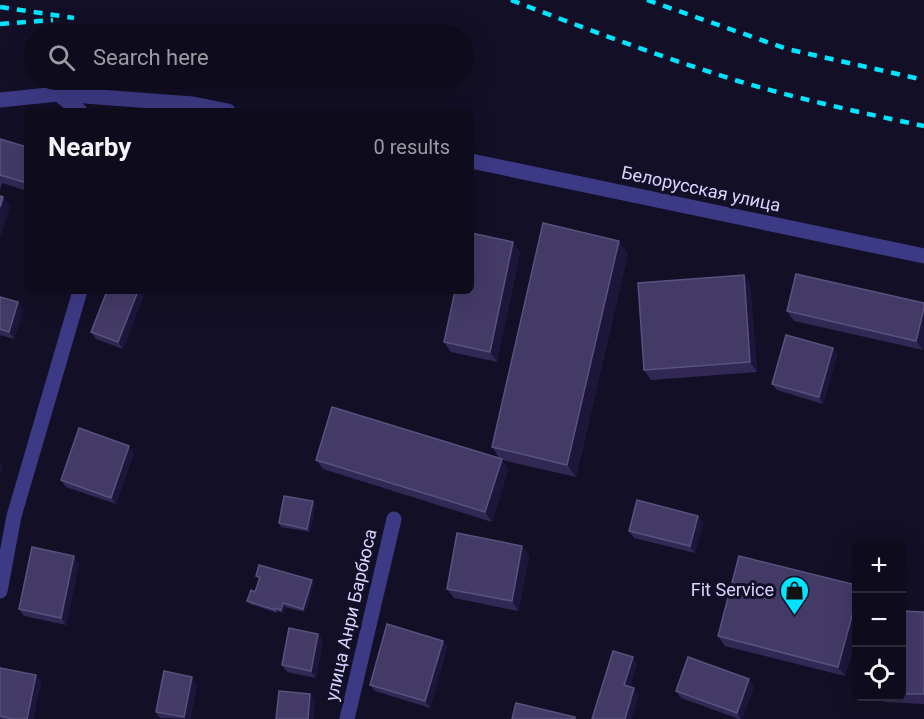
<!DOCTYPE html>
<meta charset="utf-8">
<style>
body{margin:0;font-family:Roboto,sans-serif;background:#1c1929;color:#f1f3f6}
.controls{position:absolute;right:18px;bottom:18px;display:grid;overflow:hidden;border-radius:9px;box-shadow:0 6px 24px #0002}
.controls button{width:54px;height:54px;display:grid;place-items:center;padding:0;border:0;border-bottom:2px solid #2e2b3b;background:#0e0b1c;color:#f1f3f6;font:30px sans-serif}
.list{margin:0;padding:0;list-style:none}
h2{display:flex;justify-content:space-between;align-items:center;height:78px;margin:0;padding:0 24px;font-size:26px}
h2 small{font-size:20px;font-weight:400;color:#9b9ba3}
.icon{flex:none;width:33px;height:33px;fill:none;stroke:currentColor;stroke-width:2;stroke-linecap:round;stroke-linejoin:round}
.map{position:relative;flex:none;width:924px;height:719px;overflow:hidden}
.search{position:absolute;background:#0e0b1c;box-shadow:0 6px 24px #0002;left:24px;top:24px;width:450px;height:66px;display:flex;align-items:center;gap:15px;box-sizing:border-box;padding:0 21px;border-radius:33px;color:#9b9ba3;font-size:22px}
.panel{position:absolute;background:#0e0b1c;box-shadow:0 6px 24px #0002;left:24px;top:108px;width:450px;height:186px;border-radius:9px}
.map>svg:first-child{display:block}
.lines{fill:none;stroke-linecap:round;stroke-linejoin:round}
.minor{stroke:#3d3a85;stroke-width:15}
.tertiary{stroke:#3d3a85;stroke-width:15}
.rail{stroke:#00e5ff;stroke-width:4.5;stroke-dasharray:9 8;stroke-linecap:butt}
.wall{fill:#312854}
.shaded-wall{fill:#1d163a}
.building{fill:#433a66;stroke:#5a527e;stroke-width:1.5}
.labels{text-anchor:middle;stroke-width:6;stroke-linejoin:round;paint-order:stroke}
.street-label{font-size:18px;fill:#d9d4ff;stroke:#130f26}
.poi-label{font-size:18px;fill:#d9d4ff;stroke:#130f26;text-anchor:end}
</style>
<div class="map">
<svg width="924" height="719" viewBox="0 0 924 719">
<rect width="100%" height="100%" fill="#130f26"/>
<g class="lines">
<g class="minor">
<path d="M58,94L80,111"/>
<path d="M0,591L14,516L80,291"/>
<path d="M347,719L394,519"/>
</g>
<g class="tertiary">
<path d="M0,100L58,94L193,104L228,111"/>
<path d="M471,161L924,256"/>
</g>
<g class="rail">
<path d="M511,0C586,29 661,57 738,81C799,99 862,113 924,126"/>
<path d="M647,0L787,49L924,80"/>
<path d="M0,7L74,18"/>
<path d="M0,24L53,20"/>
</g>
</g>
<g class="wall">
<path d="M0,139L27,147V191L2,183L0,190Z"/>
<path d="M520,252L497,362L451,352L444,342Z"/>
<path d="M628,253L576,477L502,460L508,469L492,522L323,469L316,460L500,459L492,447Z"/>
<path d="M744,275L750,285L757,372L651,380L644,370Z"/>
<path d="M107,291H145L123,349L96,339L91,332Z"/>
<path d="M0,297L18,302L23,309L14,339L0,335Z"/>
<path d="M924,303L923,350L794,321L787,311Z"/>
<path d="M833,348L837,355L823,404L777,390L772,384Z"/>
<path d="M134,453L116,504L66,487L61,480Z"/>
<path d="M313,501L315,505L310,532L281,527L279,523Z"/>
<path d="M698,516L703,523L695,553L634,538L629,531Z"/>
<path d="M522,546L529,556L518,611L454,598L447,589Z"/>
<path d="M79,563L66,625L24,616L19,609Z"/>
<path d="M256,576L314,584L305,612L285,607L283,613L277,611V613L250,604L247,601L255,592L259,579Z"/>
<path d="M856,585V636L845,676L725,646L718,636Z"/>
<path d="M902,611L924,612V704L885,702L881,696H902Z"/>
<path d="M318,634L323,640L316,678L287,672L282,665Z"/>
<path d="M443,641L447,647L430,708L375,691L370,685Z"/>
<path d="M0,668L36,675L41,682L33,719H0Z"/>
<path d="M197,684L190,719L160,718L156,712Z"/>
<path d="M754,686L742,719H739L681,698L676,691Z"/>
</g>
<g class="shaded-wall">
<path d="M3,197L10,207L0,238V207Z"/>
<path d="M619,241L628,253L576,477L567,465Z"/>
<path d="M513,242L520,252L497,362L490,352Z"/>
<path d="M744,275L750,285L757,372L750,362Z"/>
<path d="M138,291H145L123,349L118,342Z"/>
<path d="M18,302L23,309L14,339L9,332Z"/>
<path d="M924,308V347L923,350L916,341Z"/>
<path d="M833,348L837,355L823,404L819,397Z"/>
<path d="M129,446L134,453L116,504L111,498Z"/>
<path d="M502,459L508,469L492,522L485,512Z"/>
<path d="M0,462L3,466L0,475Z"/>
<path d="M313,501L315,505L310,532L307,529Z"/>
<path d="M698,516L703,523L695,553L690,546Z"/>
<path d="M522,546L529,556L518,611L512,601Z"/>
<path d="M74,556L79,563L66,625L61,618Z"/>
<path d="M312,580L314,584L305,612L303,609Z"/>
<path d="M856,601V636L845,676L838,667Z"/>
<path d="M283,603L285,607L283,613L281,610Z"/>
<path d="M318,634L323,640L316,678L311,671Z"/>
<path d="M443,641L447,647L430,708L425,701Z"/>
<path d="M633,657L637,664L629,692L624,685Z"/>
<path d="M36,675L41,682L33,719H27Z"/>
<path d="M192,677L197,684L190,719H185L184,717Z"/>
<path d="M749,679L754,686L742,719H741L737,713Z"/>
<path d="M634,688L639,695L632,719H625Z"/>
<path d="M310,694L315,701L314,719H308Z"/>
</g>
<g class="building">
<path d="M0,139L27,147V183L0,175Z"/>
<path d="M0,196L3,197L0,207Z"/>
<path d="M543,223L619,241L567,465L492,447Z"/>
<path d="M471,233L513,242L490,352L444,342L455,291H471Z"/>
<path d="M796,274L924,303V308L916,341L787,311Z"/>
<path d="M744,275L750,362L644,370L638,283Z"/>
<path d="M107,291H138L118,342L91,332Z"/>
<path d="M0,297L18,302L9,332L0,329Z"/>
<path d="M786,335L833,348L819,397L772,384Z"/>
<path d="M332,407L502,459L485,512L316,460Z"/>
<path d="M79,428L129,446L111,498L61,480Z"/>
<path d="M284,496L313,501L307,529L279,523Z"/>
<path d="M637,500L698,516L690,546L629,531Z"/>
<path d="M457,533L522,546L512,601L447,589Z"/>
<path d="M32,547L74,556L61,618L19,609Z"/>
<path d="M739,556L856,585V601L838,667L718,636Z"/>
<path d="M259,565L312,580L303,609L283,603L281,610L275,608V610L247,601L251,590L255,592L260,577L256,576Z"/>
<path d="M902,611L924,612V694H902Z"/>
<path d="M387,624L443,641L425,701L370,685Z"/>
<path d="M289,628L318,634L311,671L282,665Z"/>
<path d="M613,651L633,657L624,685L634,688L625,719H592Z"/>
<path d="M688,657L749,679L737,713L676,691Z"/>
<path d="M0,668L36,675L27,719H13L0,716Z"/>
<path d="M164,671L192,677L184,717L156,712Z"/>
<path d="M279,691L310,694L308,719H276Z"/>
<path d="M516,703L575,717V719H512Z"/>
</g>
<defs>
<symbol id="shop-pin" viewBox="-11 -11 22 30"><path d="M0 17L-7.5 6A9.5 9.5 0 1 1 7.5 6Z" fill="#00e5ff" stroke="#130f26"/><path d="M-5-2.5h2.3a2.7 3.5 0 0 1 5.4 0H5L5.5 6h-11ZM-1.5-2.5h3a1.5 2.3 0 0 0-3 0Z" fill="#111"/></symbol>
</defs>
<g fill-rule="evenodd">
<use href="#shop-pin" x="778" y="574" width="33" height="45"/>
</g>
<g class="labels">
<g class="street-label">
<text transform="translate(701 189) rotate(12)" y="6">Белорусская улица</text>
<text transform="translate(351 615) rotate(-77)" y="6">улица Анри Барбюса</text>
</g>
<g class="poi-label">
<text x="774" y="596">Fit Service</text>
</g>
</g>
</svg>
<div class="controls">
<button>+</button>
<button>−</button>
<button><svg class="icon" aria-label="locate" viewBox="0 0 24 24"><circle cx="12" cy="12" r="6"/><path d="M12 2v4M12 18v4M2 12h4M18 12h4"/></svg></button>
</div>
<div class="search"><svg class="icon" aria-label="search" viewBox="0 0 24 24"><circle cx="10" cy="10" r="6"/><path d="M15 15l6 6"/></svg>Search here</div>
<section class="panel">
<h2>Nearby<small>0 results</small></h2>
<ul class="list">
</ul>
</section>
</div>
